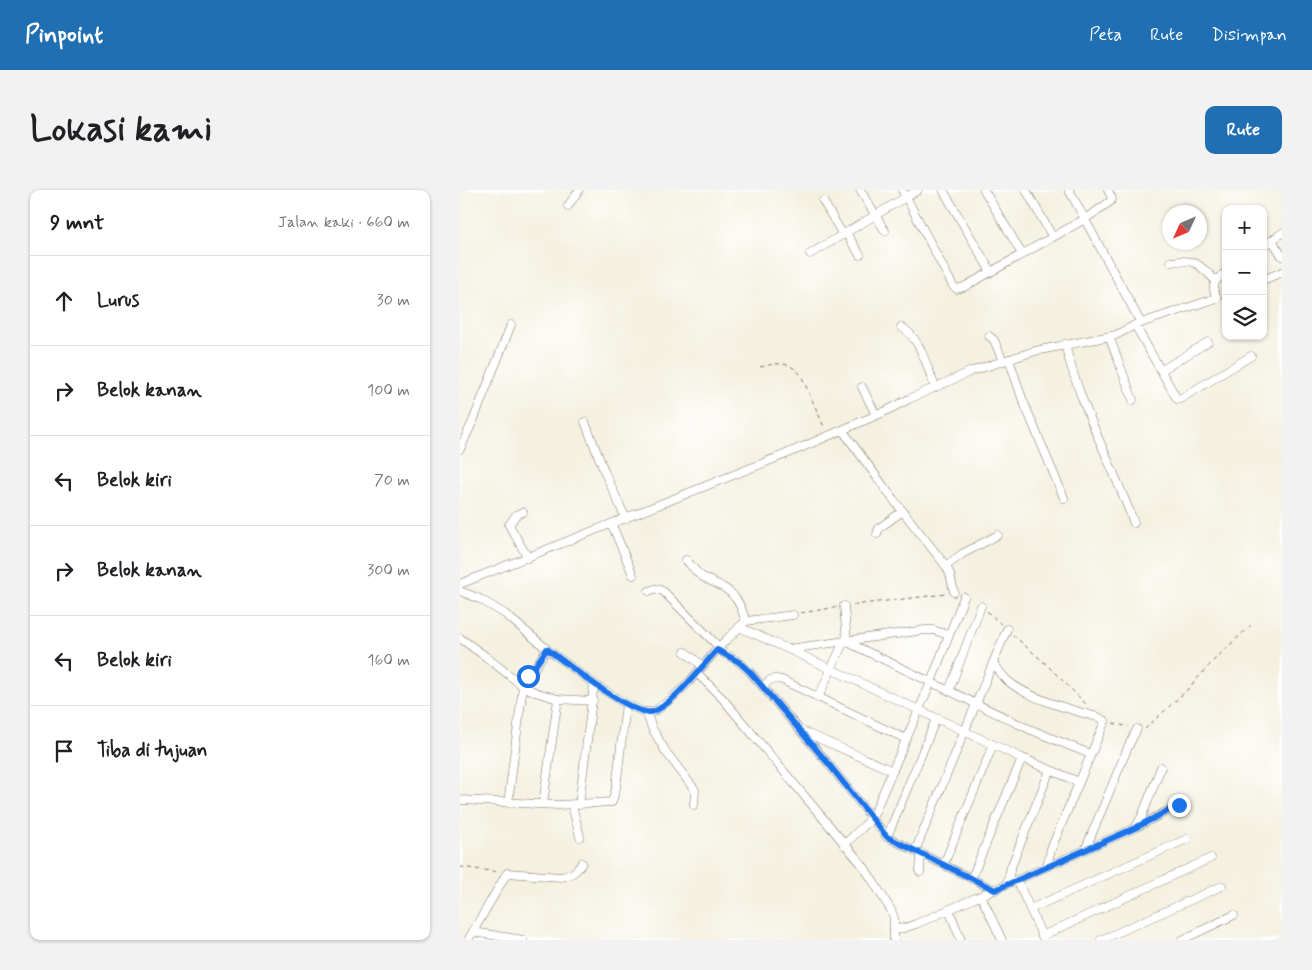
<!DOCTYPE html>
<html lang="id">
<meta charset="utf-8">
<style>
body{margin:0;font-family:Mynerve,sans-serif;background:#f2f2f2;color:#202124}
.controls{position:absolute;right:15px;top:15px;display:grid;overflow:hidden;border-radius:10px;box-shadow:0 1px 4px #0004}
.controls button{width:45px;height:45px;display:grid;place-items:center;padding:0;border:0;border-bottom:1px solid #e0e0e0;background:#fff;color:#202124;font:25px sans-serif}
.compass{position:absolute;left:702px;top:15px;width:45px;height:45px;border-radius:50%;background:#fff;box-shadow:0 1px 4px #0004;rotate:226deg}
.stop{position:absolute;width:15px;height:15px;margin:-11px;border:4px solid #1a73e8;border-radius:50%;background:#fff}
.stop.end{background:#1a73e8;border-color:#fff;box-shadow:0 1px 5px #0008}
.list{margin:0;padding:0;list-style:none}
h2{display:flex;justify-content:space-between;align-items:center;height:65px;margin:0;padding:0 20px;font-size:21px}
h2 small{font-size:16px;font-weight:400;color:#757577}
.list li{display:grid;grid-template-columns:32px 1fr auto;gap:15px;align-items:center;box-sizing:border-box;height:90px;padding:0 20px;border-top:1px solid #e0e0e0}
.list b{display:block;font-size:19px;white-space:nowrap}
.list em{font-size:16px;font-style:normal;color:#757577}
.icon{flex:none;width:28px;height:28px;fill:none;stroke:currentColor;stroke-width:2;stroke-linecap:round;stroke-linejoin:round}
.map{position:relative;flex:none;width:822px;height:750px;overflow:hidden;border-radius:10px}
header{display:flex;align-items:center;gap:30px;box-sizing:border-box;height:70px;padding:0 25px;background:#1f6fb2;color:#fff}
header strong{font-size:24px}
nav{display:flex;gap:28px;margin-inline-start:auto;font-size:18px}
.intro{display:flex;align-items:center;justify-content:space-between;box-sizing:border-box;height:120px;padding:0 30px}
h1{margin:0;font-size:35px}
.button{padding:12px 22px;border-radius:10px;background:#1f6fb2;color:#fff;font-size:18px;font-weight:700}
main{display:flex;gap:30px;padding:0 30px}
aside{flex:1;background:#fff;border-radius:10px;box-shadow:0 1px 4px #0004}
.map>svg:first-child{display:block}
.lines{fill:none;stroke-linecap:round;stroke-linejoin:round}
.minor-casing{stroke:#7c7062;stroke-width:9}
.path{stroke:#7c7062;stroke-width:1;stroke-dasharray:4 4;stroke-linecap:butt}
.minor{stroke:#fff;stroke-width:8}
.route{stroke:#1a73e8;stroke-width:6}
</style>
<header>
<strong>Pinpoint</strong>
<nav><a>Peta</a><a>Rute</a><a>Disimpan</a></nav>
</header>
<div class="intro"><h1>Lokasi kami</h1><a class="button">Rute</a></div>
<main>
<aside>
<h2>9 mnt<small>Jalan kaki · 660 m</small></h2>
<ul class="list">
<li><svg class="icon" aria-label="ahead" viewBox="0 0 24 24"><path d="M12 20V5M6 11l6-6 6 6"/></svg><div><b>Lurus</b></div><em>30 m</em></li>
<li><svg class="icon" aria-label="right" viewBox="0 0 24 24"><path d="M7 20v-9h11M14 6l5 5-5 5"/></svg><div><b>Belok kanan</b></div><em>100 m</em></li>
<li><svg class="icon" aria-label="left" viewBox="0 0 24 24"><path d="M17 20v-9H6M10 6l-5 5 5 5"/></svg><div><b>Belok kiri</b></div><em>70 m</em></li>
<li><svg class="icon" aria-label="right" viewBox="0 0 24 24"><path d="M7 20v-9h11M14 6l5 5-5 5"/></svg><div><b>Belok kanan</b></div><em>300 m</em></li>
<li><svg class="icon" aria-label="left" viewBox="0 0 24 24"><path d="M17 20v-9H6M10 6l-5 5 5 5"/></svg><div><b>Belok kiri</b></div><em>160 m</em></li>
<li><svg class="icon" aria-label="arrive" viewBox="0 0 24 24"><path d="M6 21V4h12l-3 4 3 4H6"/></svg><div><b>Tiba di tujuan</b></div></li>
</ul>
</aside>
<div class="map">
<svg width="822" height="750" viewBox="0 0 822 750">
<rect width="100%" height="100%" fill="#fff"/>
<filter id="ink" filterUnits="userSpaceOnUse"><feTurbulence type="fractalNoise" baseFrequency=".02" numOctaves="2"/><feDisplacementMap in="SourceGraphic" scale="10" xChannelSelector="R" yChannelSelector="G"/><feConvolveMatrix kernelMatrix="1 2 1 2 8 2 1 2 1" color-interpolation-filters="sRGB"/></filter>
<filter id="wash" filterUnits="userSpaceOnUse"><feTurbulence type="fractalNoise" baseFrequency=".0096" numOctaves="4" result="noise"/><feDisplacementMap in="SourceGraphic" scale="20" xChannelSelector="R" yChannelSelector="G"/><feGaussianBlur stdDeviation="1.12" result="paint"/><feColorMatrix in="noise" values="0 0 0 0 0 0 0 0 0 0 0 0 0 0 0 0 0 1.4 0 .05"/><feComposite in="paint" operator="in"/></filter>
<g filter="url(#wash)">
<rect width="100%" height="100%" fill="#f4f1e0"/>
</g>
<g filter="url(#ink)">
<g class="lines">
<defs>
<g id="minor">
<path d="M400,0L425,41"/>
<path d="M458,0L446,7L493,96L497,99L504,97L625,29L651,11L652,9L648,0"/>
<path d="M483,0L531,82"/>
<path d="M524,0L562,64"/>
<path d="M566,0L592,46"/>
<path d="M609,0L681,133"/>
<path d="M363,11L383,45"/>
<path d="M108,16L119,0"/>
<path d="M386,43L400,65"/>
<path d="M812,50L822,66"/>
<path d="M803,57L822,43"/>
<path d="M350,64L446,7L442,0"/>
<path d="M711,72C736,68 738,74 755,90"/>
<path d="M803,90L822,82"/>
<path d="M675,135L717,209H720L791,166"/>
<path d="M441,137C459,145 468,179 475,197"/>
<path d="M529,146L534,150L543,171"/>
<path d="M649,146L673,210"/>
<path d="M605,154C620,217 652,273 674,333"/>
<path d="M549,169L562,208L604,308"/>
<path d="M702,180L748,152"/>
<path d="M402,197L416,225"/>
<path d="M125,232L145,283L166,329"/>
<path d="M383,241L433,309L486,376L490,384L494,402"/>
<path d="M0,259L13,231L51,135"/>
<path d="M63,322L56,325L49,335L68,368"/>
<path d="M152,335L173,385"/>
<path d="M417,344L419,338L443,321"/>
<path d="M226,370C232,376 236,383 243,387C255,394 268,397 276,409C281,415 283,424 286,431"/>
<path d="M486,376L502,364L538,345"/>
<path d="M0,394L326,264L424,222L449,209L512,181L575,161L656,145L675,135L757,108C750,95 755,90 766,82"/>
<path d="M0,401L20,409L45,424L87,459L134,494L166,514L184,522H192L198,519L211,509L229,492L259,457L286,431L333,425"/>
<path d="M189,401C195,398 198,398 204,402L259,457"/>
<path d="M384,416L387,452L569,539L630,564"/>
<path d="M279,437L328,459L465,440H473L489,445"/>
<path d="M0,448L25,466L63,496L75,502L98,509L133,511"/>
<path d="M257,459L279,472L290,482L367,572L427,647L535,700"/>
<path d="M328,459L562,568L619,592"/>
<path d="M225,462L243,476"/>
<path d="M533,473C538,479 542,486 548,491C569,509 613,520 640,528"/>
<path d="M237,483L263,509L404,677L431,720L434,728V740L444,738L456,734L675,638L719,615"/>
<path d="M303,497C309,490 312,487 322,490L446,549"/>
<path d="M489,501L521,416"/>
<path d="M358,508L384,451"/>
<path d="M186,522L192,538L206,562L235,600L234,615"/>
<path d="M342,541L433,581"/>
<path d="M0,610L98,615L152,612L156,598L166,514"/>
<path d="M48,613L63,496L87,459"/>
<path d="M83,614L98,509"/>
<path d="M112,615L120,647"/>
<path d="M119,615L134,494"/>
<path d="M675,638L682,626L701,577"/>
<path d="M427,647L476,529"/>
<path d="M384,655L412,628L471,492L504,407"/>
<path d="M626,658L668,557L677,539"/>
<path d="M455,661L547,439"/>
<path d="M484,674L533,555"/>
<path d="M587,676L591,659L645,531"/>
<path d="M460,682L461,663"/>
<path d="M512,687L562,568"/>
<path d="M557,690L584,750"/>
<path d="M547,694L551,677L590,580"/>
<path d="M521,706L542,750"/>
<path d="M570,719L727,649"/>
<path d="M489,720L501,750"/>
<path d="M434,740V750"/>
<path d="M13,742L63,750"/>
<path d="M582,746L751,668"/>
<path d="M8,750L47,683L101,687C112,685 116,682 122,673"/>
<path d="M641,750L762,696"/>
<path d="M722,750L774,725"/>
</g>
</defs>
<use href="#minor" class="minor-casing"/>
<g class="path">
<path d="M300,177C318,173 328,170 341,185L365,239"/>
<path d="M393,415L486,404"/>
<path d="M527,421L541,434"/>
<path d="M341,423L377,417"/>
<path d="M553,445L586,474L628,516"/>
<path d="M653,533L669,537"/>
<path d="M685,539L727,500L754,470L791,435"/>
<path d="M0,677L39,682"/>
</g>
<use href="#minor" class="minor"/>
</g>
</g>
<g class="lines" filter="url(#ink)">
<path class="route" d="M68,486L87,459C105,472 170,525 191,522C209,519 244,474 257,460L279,472L290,482L367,572L427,647L535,700L675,638L719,615"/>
</g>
</svg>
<div class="controls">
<button>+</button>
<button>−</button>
<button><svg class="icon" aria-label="layers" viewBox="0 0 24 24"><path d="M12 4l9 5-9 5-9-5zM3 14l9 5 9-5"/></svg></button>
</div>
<svg class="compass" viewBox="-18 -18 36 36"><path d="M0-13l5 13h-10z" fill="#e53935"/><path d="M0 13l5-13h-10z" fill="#757577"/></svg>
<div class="stop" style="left:68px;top:486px"></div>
<div class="stop end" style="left:719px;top:615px"></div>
</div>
</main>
